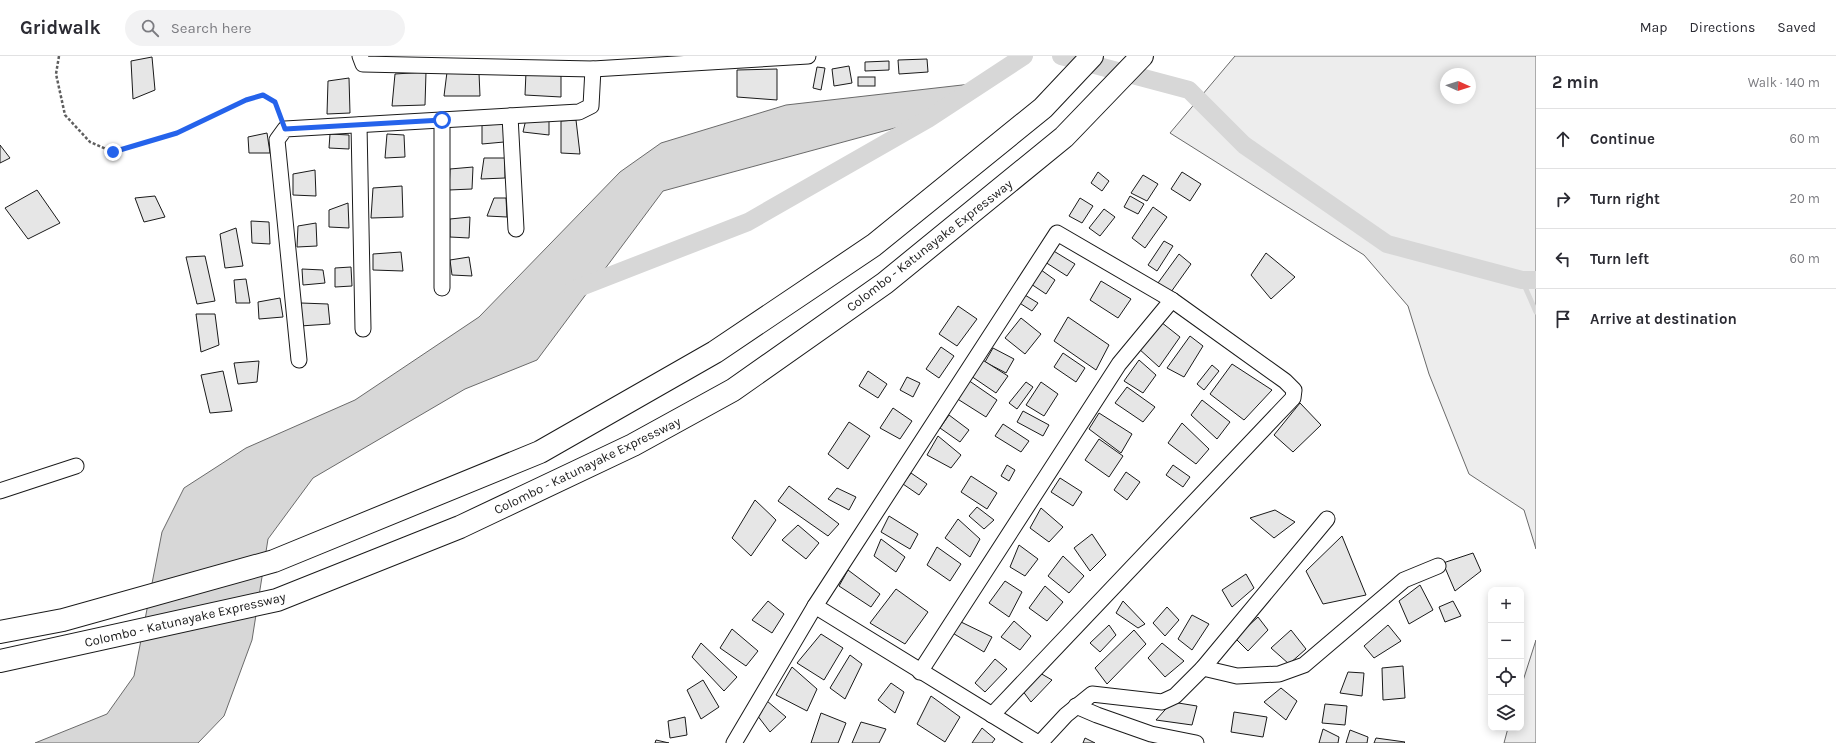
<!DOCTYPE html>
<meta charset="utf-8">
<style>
body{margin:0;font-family:Karla,sans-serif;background:#f2f2f3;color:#2b2b33}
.controls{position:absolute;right:12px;bottom:12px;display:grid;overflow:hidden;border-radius:8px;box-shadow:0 2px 10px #0003}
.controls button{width:36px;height:36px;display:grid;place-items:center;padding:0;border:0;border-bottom:1px solid #e1e1e2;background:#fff;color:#2b2b33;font:20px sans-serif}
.compass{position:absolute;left:1440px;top:12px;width:36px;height:36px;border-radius:50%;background:#fff;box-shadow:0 2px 10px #0003;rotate:93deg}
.stop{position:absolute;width:12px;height:12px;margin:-9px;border:3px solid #2563eb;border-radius:50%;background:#fff}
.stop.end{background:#2563eb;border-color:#fff;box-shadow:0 1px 4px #0008}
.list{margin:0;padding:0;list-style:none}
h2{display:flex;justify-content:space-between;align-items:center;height:52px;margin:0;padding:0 16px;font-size:17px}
h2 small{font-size:13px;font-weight:400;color:#7c7c81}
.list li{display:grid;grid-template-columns:26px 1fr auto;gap:12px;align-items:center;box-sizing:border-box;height:60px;padding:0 16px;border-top:1px solid #e1e1e2}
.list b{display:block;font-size:15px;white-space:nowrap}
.list em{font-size:13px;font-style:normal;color:#7c7c81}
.icon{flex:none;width:22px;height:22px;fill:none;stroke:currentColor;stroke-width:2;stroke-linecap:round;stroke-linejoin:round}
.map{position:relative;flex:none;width:1536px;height:687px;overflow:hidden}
header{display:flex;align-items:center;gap:24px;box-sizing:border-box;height:56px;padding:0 20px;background:#fff;border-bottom:1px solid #e1e1e2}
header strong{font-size:19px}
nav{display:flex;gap:22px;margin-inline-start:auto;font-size:14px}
.search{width:280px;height:36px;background:#f2f2f3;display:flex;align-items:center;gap:10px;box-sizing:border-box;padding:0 14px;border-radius:22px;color:#7c7c81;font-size:15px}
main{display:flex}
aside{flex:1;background:#fff}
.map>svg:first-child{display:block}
.built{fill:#ededed;stroke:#6a6a6a;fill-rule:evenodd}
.water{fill:#d7d7d7;stroke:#6a6a6a}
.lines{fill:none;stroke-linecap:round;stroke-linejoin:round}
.stream{stroke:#d7d7d7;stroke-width:5}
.canal{stroke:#d7d7d7;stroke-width:18}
.building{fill:#e6e6e6;stroke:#1a1a1a}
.street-casing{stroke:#1a1a1a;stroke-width:17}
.highway-casing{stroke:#1a1a1a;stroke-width:24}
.path{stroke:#5f5f5f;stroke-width:2.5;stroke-dasharray:3 2;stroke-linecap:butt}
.street{stroke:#fff;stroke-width:15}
.highway{stroke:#fff;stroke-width:22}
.route{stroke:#2563eb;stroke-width:5}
.labels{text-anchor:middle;stroke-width:3;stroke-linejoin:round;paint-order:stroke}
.street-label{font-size:13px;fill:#1a1a1a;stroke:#fff}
</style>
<header>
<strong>Gridwalk</strong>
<div class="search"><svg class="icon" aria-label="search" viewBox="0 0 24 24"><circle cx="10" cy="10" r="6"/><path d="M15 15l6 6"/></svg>Search here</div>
<nav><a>Map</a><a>Directions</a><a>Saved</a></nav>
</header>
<main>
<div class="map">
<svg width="1536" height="687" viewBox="0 0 1536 687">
<rect width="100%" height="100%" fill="#fff"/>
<g class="built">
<path d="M1235,0H1536V493L1524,454L1469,418L1429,318L1408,250L1364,199L1170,77ZM1446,18H1470V42H1446Z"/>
<path d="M1536,584V687H1504L1508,672H1521V631Z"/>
</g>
<path class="water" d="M971,28L928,63L663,135L537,304L465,333L313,422L268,483L252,584L224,660L198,687H35L107,658L134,620L162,476L184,432L246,392L355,344L479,261L620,116L661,87L786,49Z"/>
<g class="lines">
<path class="stream" d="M1522,224L1536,256"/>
<g class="canal">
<path d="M1061,0L1189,34L1244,89L1387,188L1522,224H1536"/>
<path d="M573,234L748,166L928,63L1024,0"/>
</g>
</g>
<g class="building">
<path d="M152,1L155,34L133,43L131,5Z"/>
<path d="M927,3L928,16L899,18L898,4Z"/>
<path d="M889,5V14L865,15V6Z"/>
<path d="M849,10L852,27L834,30L832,13Z"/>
<path d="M817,11L825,12L821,34L813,32Z"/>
<path d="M777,13V44L737,41V14Z"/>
<path d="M426,16L425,49L392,50L395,18Z"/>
<path d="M447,16L479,17L480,40H444Z"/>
<path d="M526,16L561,18V41L525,39Z"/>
<rect x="858" y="21" width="17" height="9"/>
<path d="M349,22L350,57L327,58L328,25Z"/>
<path d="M526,63L549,65V79L523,76Z"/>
<path d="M576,64L580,98L561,97V65Z"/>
<path d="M504,68V86L482,88V69Z"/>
<path d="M267,77L270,97H249L248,81Z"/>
<path d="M330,78L349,79V93L329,92Z"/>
<path d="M387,78L404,79L405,101L385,102Z"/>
<path d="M0,89L10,102L0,107Z"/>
<path d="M484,102H505V122L481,123Z"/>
<path d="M473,111L472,133L449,134L450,113Z"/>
<path d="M315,114L316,140L293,139V118Z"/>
<path d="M1098,116L1109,125L1102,135L1091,127Z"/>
<path d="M1182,116L1201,128L1190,145L1171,133Z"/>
<path d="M1143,119L1158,128L1147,145L1131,137Z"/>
<path d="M402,130L403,161L371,162L373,132Z"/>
<path d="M37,134L60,167L28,183L5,152Z"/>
<path d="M155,140L165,161L144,166L135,142Z"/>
<path d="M1130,140L1144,148L1138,158L1124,151Z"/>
<path d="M494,142H506L507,161L487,160Z"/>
<path d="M1080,142L1093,150L1082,167L1069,160Z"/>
<path d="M348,147L349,172L329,171V154Z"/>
<path d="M1153,151L1167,161L1145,192L1132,182Z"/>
<path d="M1104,153L1115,161L1100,180L1089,172Z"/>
<path d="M470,161L469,182L450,181V163Z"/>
<path d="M251,165L269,166L270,188L252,187Z"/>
<path d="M316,167L317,190L297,191L298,170Z"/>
<path d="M236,172L243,210L225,212L220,178Z"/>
<path d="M1164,185L1173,190L1157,215L1148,209Z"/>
<path d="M1052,194L1075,208L1067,220L1045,206Z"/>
<path d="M401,196L403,215L373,214V198Z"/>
<path d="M1266,197L1295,221L1271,243L1251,219Z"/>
<path d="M1179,198L1191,208L1171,236L1158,227Z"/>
<path d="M205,200L215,245L197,248L186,201Z"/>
<path d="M469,201L472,220L452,219L450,204Z"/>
<path d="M351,211L352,230L335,231V212Z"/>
<path d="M1037,211L1055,224L1046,238L1028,226Z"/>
<path d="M302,213L323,214L325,227L303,229Z"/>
<path d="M246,223L250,247H236L234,224Z"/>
<path d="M1101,225L1131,243L1118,262L1090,244Z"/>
<path d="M1020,236L1038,247L1032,255L1015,244Z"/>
<path d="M280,242L283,261L259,263L258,246Z"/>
<path d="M301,247L328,248L330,268L300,270Z"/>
<path d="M958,250L977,263L957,290L939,278Z"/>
<path d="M196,258H215L219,289L201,296Z"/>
<path d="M1068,261L1109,289L1096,314L1054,285Z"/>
<path d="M1021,262L1041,278L1025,298L1005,282Z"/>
<path d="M1161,266L1180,281L1159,311L1138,292Z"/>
<path d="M1190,280L1203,290L1184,321L1167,312Z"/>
<path d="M941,291L954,300L939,322L926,313Z"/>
<path d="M993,292L1014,303L1006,317L985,306Z"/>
<path d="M1063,297L1085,312L1076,326L1054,311Z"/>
<path d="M981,303L1008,320L996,337L971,320Z"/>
<path d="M1139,304L1156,319L1143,337L1124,325Z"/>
<path d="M259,305L257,326L238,328L234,307Z"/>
<path d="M1232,308L1272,334L1244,364L1210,338Z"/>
<path d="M1212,309L1219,315L1204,334L1197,328Z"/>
<path d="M223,315L232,355L210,357L201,319Z"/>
<path d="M868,315L887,328L878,342L859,330Z"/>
<path d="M907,321L920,327L913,341L900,334Z"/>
<path d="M968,324L997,344L986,361L956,342Z"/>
<path d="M1026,326L1033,331L1017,353L1009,347Z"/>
<path d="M1041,326L1058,338L1044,360L1026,349Z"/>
<path d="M1127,331L1155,351L1143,366L1115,347Z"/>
<path d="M1202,344L1230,366L1217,383L1191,359Z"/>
<path d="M1300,347L1321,369L1293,396L1274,379Z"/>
<path d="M893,352L912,365L900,383L880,372Z"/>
<path d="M1023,355L1049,369L1043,380L1017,366Z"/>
<path d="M1099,357L1132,378L1121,397L1089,373Z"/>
<path d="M949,359L969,374L960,386L940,372Z"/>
<path d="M849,366L870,380L848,413L828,398Z"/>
<path d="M1182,367L1209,393L1196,408L1168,387Z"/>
<path d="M1003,368L1029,385L1021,396L995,380Z"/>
<path d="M938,380L961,399L951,412L927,399Z"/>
<path d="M1099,383L1123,400L1109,421L1085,404Z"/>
<path d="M1007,409L1015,414L1009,425L1001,420Z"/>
<path d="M1173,409L1190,421L1183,431L1166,419Z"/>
<path d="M1126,416L1140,426L1127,444L1114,434Z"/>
<path d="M911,417L927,428L919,439L903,428Z"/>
<path d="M971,420L997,437L987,453L961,436Z"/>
<path d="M1060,422L1082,436L1073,450L1051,436Z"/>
<path d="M789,430L839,468L828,480L778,445Z"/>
<path d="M837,432L856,441L849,454L828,443Z"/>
<path d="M755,444L776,464L751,500L732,482Z"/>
<path d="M977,451L994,464L984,473L969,460Z"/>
<path d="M1041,452L1063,471L1049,486L1030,472Z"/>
<path d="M1275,454L1295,466L1274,482L1250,462Z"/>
<path d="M889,460L918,478L910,493L881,476Z"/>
<path d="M958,463L980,483L970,501L945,482Z"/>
<path d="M798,469L819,487L806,503L782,484Z"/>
<path d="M1092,478L1106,499L1090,515L1074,492Z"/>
<path d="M1342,480L1366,539L1323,548L1306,515Z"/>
<path d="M881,483L905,501L896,516L874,500Z"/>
<path d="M1019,489L1038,503L1025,520L1010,511Z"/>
<path d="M937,491L961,508L950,525L927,509Z"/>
<path d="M1473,497L1481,515L1455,535L1443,507Z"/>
<path d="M1063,500L1084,520L1069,537L1048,520Z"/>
<path d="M848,514L880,538L871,551L839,530Z"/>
<path d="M1246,518L1254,532L1232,551L1222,534Z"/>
<path d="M1005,525L1022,536L1009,561L989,547Z"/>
<path d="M1420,529L1433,554L1409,568L1399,545Z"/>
<path d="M1045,530L1063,546L1047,565L1029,552Z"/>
<path d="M896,533L928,556L905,588L870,567Z"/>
<path d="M768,545L784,558L772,577L752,564Z"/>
<path d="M1123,545L1145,568L1138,572L1116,557Z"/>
<path d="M1453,545L1461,560L1445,566L1439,551Z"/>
<path d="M1167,551L1179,564L1165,580L1153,567Z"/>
<path d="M1192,559L1209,568L1192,594L1178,583Z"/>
<path d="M1258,561L1268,574L1248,595L1235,582Z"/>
<path d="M1014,565L1031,580L1020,594L1001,581Z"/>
<path d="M961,566L992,581L984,596L951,576Z"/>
<path d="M1109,569L1116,579L1100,596L1090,587Z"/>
<path d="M1388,569L1401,585L1374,602L1364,590Z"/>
<path d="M732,573L758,595L746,610L720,592Z"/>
<path d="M1134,574L1146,588L1107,628L1095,612Z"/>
<path d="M1291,574L1306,593L1289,608L1271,592Z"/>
<path d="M821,578L843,592L824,624L797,607Z"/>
<path d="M701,587L737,621L724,635L692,601Z"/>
<path d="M1162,587L1184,605L1165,621L1148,602Z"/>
<path d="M850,599L862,608L845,643L830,632Z"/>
<path d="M995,603L1007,613L985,636L975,627Z"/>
<path d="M1403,610L1405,642L1383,644L1382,612Z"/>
<path d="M792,611L817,633L807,655L776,639Z"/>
<path d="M1348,616L1364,617L1362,640L1340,637Z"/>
<path d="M1040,617L1052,624L1031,646L1022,634Z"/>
<path d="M703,624L719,651L701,663L687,634Z"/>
<path d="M891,627L904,636L895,657L878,644Z"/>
<path d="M1281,632L1297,645L1286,664L1264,646Z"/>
<path d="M931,640L960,661L945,686L917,668Z"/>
<path d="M767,645L786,661L770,676L757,659Z"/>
<path d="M1172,646L1197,650L1192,669L1156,664Z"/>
<path d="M1325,648L1347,650L1345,669L1322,667Z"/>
<path d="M1234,656L1267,661L1263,681L1231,676Z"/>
<path d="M821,657L846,667L838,687H811Z"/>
<path d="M685,661L687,679L670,682L668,665Z"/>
<path d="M861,666L886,673L879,687H852Z"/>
<path d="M982,672L995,683L992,687H972Z"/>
<path d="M1323,673L1339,681L1338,687H1319Z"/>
<path d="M1350,674L1368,681L1367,687H1346Z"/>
<path d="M1085,682L1095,687H1083Z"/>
<path d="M1376,682L1405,686L1404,687H1374Z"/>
<path d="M656,684L669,687H655Z"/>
</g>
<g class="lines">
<defs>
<g id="street">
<path d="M360,0L363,8L593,13L808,0"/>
<path d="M510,60L516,173"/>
<path d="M442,64V232"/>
<path d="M359,69L363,273"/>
<path d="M299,304L277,84L285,73L579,56L591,50L593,13"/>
<path d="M0,435L76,410"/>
<path d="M815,550L1038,687"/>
<path d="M1203,612L1237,620L1279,618L1304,609L1404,524L1438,510"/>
<path d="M920,616L1119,308L1172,244"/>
<path d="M1076,650L1097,659L1151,678L1196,687"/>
<path d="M734,687L815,550L1057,177L1172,244L1285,325L1294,334L1293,342L992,659"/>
<path d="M1040,687L1066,659L1092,638L1162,646L1175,640L1203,612L1327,463"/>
</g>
<g id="highway">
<path d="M0,576L63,564L274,505L540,396L715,296L874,189L1043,52L1092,0"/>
<path d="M0,605L277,544L460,471L633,389L733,334L885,227L1064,81L1142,0"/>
</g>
</defs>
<use href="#street" class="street-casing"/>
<use href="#highway" class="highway-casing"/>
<path class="path" d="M59,0L56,18L65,59L90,86L113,96L177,77L246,44L263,39L275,46L280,60"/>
<use href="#street" class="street"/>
<use href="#highway" class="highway"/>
</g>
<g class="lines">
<path class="route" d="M113,96L177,77L246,44L263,39L275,46L285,73L442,64"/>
</g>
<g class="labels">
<g class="street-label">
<text transform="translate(929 189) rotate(-38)" y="5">Colombo - Katunayake Expressway</text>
<text transform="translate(587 409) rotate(-26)" y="5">Colombo - Katunayake Expressway</text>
<text transform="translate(185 563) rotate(-13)" y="5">Colombo - Katunayake Expressway</text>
</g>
</g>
</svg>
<div class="controls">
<button>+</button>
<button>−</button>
<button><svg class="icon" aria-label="locate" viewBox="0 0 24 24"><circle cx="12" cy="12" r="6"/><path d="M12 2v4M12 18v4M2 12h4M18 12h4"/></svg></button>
<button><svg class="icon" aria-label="layers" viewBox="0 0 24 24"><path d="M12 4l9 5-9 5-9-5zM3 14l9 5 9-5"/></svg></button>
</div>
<svg class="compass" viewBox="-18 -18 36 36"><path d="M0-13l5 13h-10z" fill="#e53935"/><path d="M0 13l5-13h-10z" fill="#7c7c81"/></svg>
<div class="stop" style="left:442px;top:64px"></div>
<div class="stop end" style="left:113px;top:96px"></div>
</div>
<aside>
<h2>2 min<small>Walk · 140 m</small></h2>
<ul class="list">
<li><svg class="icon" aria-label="ahead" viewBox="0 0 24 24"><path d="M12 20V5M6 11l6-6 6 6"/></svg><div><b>Continue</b></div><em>60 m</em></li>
<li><svg class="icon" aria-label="right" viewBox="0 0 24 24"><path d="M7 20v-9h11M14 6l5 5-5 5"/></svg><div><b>Turn right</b></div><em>20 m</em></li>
<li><svg class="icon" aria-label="left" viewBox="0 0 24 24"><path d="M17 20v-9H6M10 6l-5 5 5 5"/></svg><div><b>Turn left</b></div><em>60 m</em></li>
<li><svg class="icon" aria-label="arrive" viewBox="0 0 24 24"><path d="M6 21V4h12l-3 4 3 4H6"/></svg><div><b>Arrive at destination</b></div></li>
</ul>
</aside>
</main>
